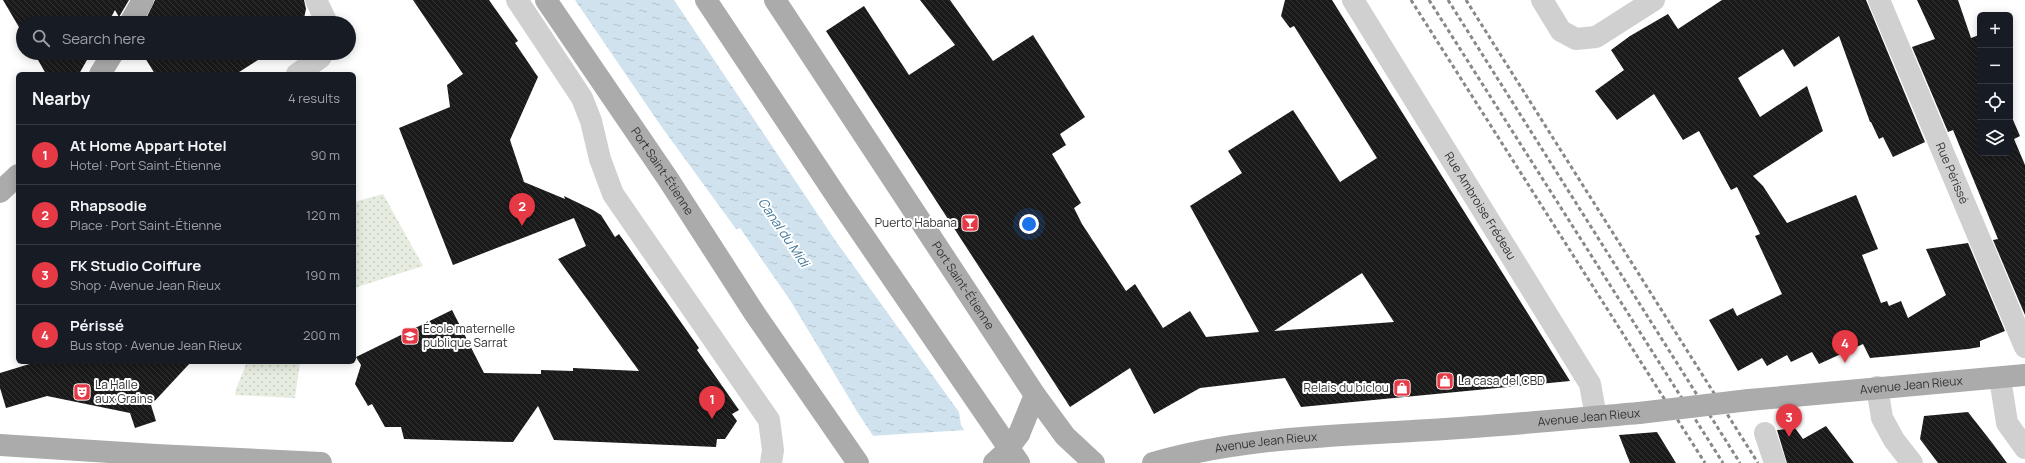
<!DOCTYPE html>
<meta charset="utf-8">
<style>
body{margin:0;font-family:Manrope,sans-serif;background:#20242c;color:#f1f3f6}
.controls{position:absolute;right:12px;top:12px;display:grid;overflow:hidden;border-radius:6px;box-shadow:0 2px 10px #0003}
.controls button{width:36px;height:36px;display:grid;place-items:center;padding:0;border:0;border-bottom:1px solid #363941;background:#171b24;color:#f1f3f6;font:20px sans-serif}
.you{position:absolute;left:1029px;top:224px;width:14px;height:14px;margin:-10px;border:3px solid #fff;border-radius:50%;background:#1a73e8;box-shadow:0 0 0 6px #1a73e833}
.badge{display:grid;place-items:center;width:26px;height:26px;border-radius:50%;background:#e63946;color:#fff;font-size:13px;font-weight:700}
.pin{position:absolute;translate:-50% -33px;filter:drop-shadow(0 1px 2px #0008)}
.pin::after{content:'';position:absolute;top:21px;width:14px;height:12px;background:inherit;clip-path:polygon(0 0,100% 0,50% 100%)}
.list{margin:0;padding:0;list-style:none}
h2{display:flex;justify-content:space-between;align-items:center;height:52px;margin:0;padding:0 16px;font-size:17px}
h2 small{font-size:13px;font-weight:400;color:#9ea1a6}
.list li{display:grid;grid-template-columns:26px 1fr auto;gap:12px;align-items:center;box-sizing:border-box;height:60px;padding:0 16px;border-top:1px solid #363941}
.list b{display:block;font-size:15px;white-space:nowrap}
.list p{margin:0;font-size:13px;white-space:nowrap;color:#9ea1a6}
.list em{font-size:13px;font-style:normal;color:#9ea1a6}
.icon{flex:none;width:22px;height:22px;fill:none;stroke:currentColor;stroke-width:2;stroke-linecap:round;stroke-linejoin:round}
.map{position:relative;flex:none;width:2025px;height:463px;overflow:hidden}
.search{position:absolute;background:#171b24;box-shadow:0 2px 10px #0003;left:16px;top:16px;width:340px;height:44px;display:flex;align-items:center;gap:10px;box-sizing:border-box;padding:0 14px;border-radius:22px;color:#9ea1a6;font-size:15px}
.panel{position:absolute;background:#171b24;box-shadow:0 2px 10px #0003;left:16px;top:72px;width:340px;height:292px;border-radius:6px}
.map>svg:first-child{display:block}
.grass{fill:url(#grass-dots)}
.water{fill:url(#water-ripples)}
.pier{fill:#fff}
.building{fill:url(#building-back-hatch);fill-rule:evenodd}
.lines{fill:none;stroke-linecap:round;stroke-linejoin:round}
.minor{stroke:#d0d0d0;stroke-width:22}
.major{stroke:#ababab;stroke-width:22}
.rail{stroke:#888;stroke-width:3;stroke-dasharray:4 3;stroke-linecap:butt}
.major-bridge{stroke:#ababab;stroke-width:22}
.labels{text-anchor:middle;stroke-width:4;stroke-linejoin:round;paint-order:stroke}
.street-label{font-size:12px;fill:#333;stroke:#fff}
.poi-label{font-size:12px;fill:#333;stroke:#fff;text-anchor:start}
.water-label{font-size:13px;font-style:italic;fill:#3f7597;stroke:#fff}
</style>
<div class="map">
<svg width="2025" height="463" viewBox="0 0 2025 463">
<defs>
<pattern id="grass-dots" width="8" height="8" patternUnits="userSpaceOnUse"><rect width="8" height="8" fill="#e6ecdf"/><path d="M2 2h.1M6 6h.1" fill="none" stroke="#c6cbc0" stroke-width="1.8" stroke-linecap="round"/></pattern>
<pattern id="water-ripples" width="26" height="14" patternUnits="userSpaceOnUse"><rect width="26" height="14" fill="#cfe2ee"/><path d="M2 4q2-2 4 0t4 0M15 11q2-2 4 0t4 0" fill="none" stroke="#b2c2cd"/></pattern>
<pattern id="building-back-hatch" width="6" height="6" patternUnits="userSpaceOnUse"><rect width="6" height="6" fill="#1a1a1a"/><path d="M-1 5l2 2M0 0l6 6M5-1l2 2" fill="none" stroke="#333"/></pattern>
</defs>
<rect width="100%" height="100%" fill="#fff"/>
<g class="grass">
<path d="M383,194L423,266L354,288V202Z"/>
<path d="M247,362H300L295,398L235,395L236,389Z"/>
</g>
<path class="water" d="M575,0H674L835,240L959,412L961,425L985,463H891L858,413L790,300L740,228L736,229L661,126Z"/>
<path class="pier" d="M966,430L987,463H888L870,436Z"/>
<g class="building">
<path d="M3,0H129L119,17L115,10L108,23H23V34Z"/>
<path d="M155,0H304L306,9L303,23H144Z"/>
<path d="M413,0H489L518,41L515,43L538,77L510,140L524,182L565,199L564,196L593,210L601,215L615,237L619,234L699,348L697,350L739,410L732,414L737,421L725,439H717L716,447L554,440L538,406L513,442L404,439L401,427H385L372,404L368,406L355,384L361,365L356,357L452,310L484,373L541,374V370L573,371V368L639,371L558,259L586,246L574,218L453,265L399,128L450,107L447,85L463,74Z"/>
<path d="M920,0H950L993,61L1033,35L1085,117L1060,134L1066,145L1052,154L1081,203L1074,208L1082,224L1126,291L1135,284L1163,328L1190,311L1206,337L1259,332L1190,206L1242,173L1228,151L1293,110L1340,182L1377,158L1294,26L1290,28L1281,16L1285,0H1332L1570,381L1301,407L1285,378L1200,388L1154,414L1130,368L1070,407L826,31L864,6L909,75L955,45ZM1362,273L1394,322L1274,331Z"/>
<path d="M1722,0H1866L1925,142L1893,157L1883,137L1879,139L1871,122H1870L1839,36L1794,67L1783,49L1738,78L1760,117L1807,86L1823,131L1753,176L1763,186L1787,223L1856,195L1878,249L1862,255L1881,303L1887,301L1889,306L1901,301L1908,318L1946,295L1926,249L1968,243L2005,331L1980,341V347L1968,349L1870,358L1863,344L1819,364L1812,352L1791,362L1787,355L1767,366L1762,358L1738,371L1709,320L1733,308L1737,316L1782,294L1755,236L1760,234L1737,187L1731,190L1699,131L1683,140L1654,94L1617,120L1595,91L1624,70L1611,50L1630,36L1668,14L1678,29Z"/>
<path d="M1917,0H1958L1971,38L1979,35L1980,153H2010V113L2020,136L2014,139L2025,165V315L1993,240L1998,239L1953,130L1948,132L1912,47L1935,39Z"/>
<path d="M34,53H91L79,74H46Z"/>
<path d="M142,53H269L236,74H155Z"/>
<path d="M36,362H191L151,405L156,421L135,428L130,413L47,396L6,408L0,388V373Z"/>
<path d="M1968,412L1993,444L2007,463H1938L1920,439L1924,416Z"/>
<path d="M1826,426L1854,463H1787L1777,430L1795,428L1803,439Z"/>
<path d="M1657,432L1676,463H1630L1619,435Z"/>
</g>
<g class="lines">
<g class="minor">
<path d="M316,0L327,23"/>
<path d="M517,0L582,98L591,121L600,159L613,194L769,420L773,450L771,463"/>
<path id="s1" d="M1353,0L1590,384L1596,417"/>
<path d="M1542,0L1561,31L1576,39L1596,37L1654,0"/>
<path id="s2" d="M1879,0L2025,347"/>
<path d="M297,74L320,58L323,53"/>
<path d="M2000,378L2007,423L2025,448"/>
<path d="M1877,387L1882,418L1894,440L1912,463"/>
<path d="M1765,433L1775,463"/>
</g>
<g class="major">
<path id="s3" d="M546,0L668,179L755,314L858,463"/>
<path d="M706,0L841,203L1019,463"/>
<path id="s4" d="M775,0L1035,395L1065,436L1094,463"/>
<path d="M130,23L143,0"/>
<path d="M100,74L113,53"/>
<path d="M0,192L18,175"/>
<path id="s5" d="M1749,400L2025,375"/>
<path d="M1019,434L1035,395"/>
<path d="M0,445L156,455L321,463"/>
<path id="s6" d="M1153,463C1242,437 1337,436 1429,430C1499,426 1569,419 1639,413"/>
</g>
<g class="rail">
<path d="M1411,0L1705,463"/>
<path d="M1429,0L1723,463"/>
<path d="M1448,0L1740,463"/>
<path d="M1466,0L1758,463"/>
</g>
<g class="major-bridge">
<path d="M1639,413L1749,400"/>
<path d="M994,463L1005,453L1019,434"/>
</g>
</g>
<defs>
<symbol id="bar-square" viewBox="-11 -11 22 22"><rect x="-9" y="-9" width="18" height="18" rx="4" fill="#e63946" stroke="#fff"/><path d="M-6-5H6L.8 .8V4.5H3.5V6h-7V4.5H-.8V.8Z" fill="#fff"/></symbol>
<symbol id="school-square" viewBox="-11 -11 22 22"><rect x="-9" y="-9" width="18" height="18" rx="4" fill="#e63946" stroke="#fff"/><path d="M0-5L7-2L0 1L-7-2ZM-4 1L0 2.5L4 1V4Q0 6-4 4Z" fill="#fff"/></symbol>
<symbol id="shop-square" viewBox="-11 -11 22 22"><rect x="-9" y="-9" width="18" height="18" rx="4" fill="#e63946" stroke="#fff"/><path d="M-5-2.5h2.3a2.7 3.5 0 0 1 5.4 0H5L5.5 6h-11ZM-1.5-2.5h3a1.5 2.3 0 0 0-3 0Z" fill="#fff"/></symbol>
<symbol id="theatre-square" viewBox="-11 -11 22 22"><rect x="-9" y="-9" width="18" height="18" rx="4" fill="#e63946" stroke="#fff"/><path d="M-5-5.5Q0-4 5-5.5V0Q5 5 0 6Q-5 5-5 0ZM-3.3-2.5H-1v1.5H-3.3ZM1-2.5H3.3v1.5H1ZM-2.8 1Q0 5.5 2.8 1Z" fill="#fff"/></symbol>
</defs>
<g fill-rule="evenodd">
<use href="#bar-square" x="960" y="213" width="20" height="20"/>
<use href="#school-square" x="400" y="326" width="20" height="20"/>
<use href="#shop-square" x="1435" y="371" width="20" height="20"/>
<use href="#shop-square" x="1392" y="378" width="20" height="20"/>
<use href="#theatre-square" x="72" y="382" width="20" height="20"/>
</g>
<g class="labels">
<g class="street-label">
<text dy="4" stroke="none"><textPath href="#s3" startOffset="207">Port Saint-Étienne</textPath></text>
<text dy="4" stroke="none"><textPath href="#s2" startOffset="188">Rue Périssé</textPath></text>
<text dy="4" stroke="none"><textPath href="#s1" startOffset="242">Rue Ambroise Frédeau</textPath></text>
<text dy="4" stroke="none"><textPath href="#s4" startOffset="342">Port Saint-Étienne</textPath></text>
<text dy="4" stroke="none"><textPath href="#s5" startOffset="163">Avenue Jean Rieux</textPath></text>
<text dy="4" stroke="none"><textPath href="#s6" startOffset="439">Avenue Jean Rieux</textPath></text>
<text dy="4" stroke="none"><textPath href="#s6" startOffset="115">Avenue Jean Rieux</textPath></text>
</g>
<g class="poi-label">
<text x="957" y="227" text-anchor="end">Puerto Habana</text>
<text x="423" y="333">École maternelle<tspan x="423" dy="14">publique Sarrat</tspan></text>
<text x="1458" y="385">La casa del CBD</text>
<text x="95" y="389">La Halle<tspan x="95" dy="14">aux Grains</tspan></text>
<text x="1389" y="392" text-anchor="end">Relais du biclou</text>
</g>
<g class="water-label">
<text transform="translate(784 232) rotate(56)" y="5">Canal du Midi</text>
</g>
</g>
</svg>
<div class="controls">
<button>+</button>
<button>−</button>
<button><svg class="icon" aria-label="locate" viewBox="0 0 24 24"><circle cx="12" cy="12" r="6"/><path d="M12 2v4M12 18v4M2 12h4M18 12h4"/></svg></button>
<button><svg class="icon" aria-label="layers" viewBox="0 0 24 24"><path d="M12 4l9 5-9 5-9-5zM3 14l9 5 9-5"/></svg></button>
</div>
<div class="you"></div>
<div class="pin badge" style="left:712px;top:419px">1</div>
<div class="pin badge" style="left:522px;top:226px">2</div>
<div class="pin badge" style="left:1789px;top:437px">3</div>
<div class="pin badge" style="left:1845px;top:363px">4</div>
<div class="search"><svg class="icon" aria-label="search" viewBox="0 0 24 24"><circle cx="10" cy="10" r="6"/><path d="M15 15l6 6"/></svg>Search here</div>
<section class="panel">
<h2>Nearby<small>4 results</small></h2>
<ul class="list">
<li><span class="badge">1</span><div><b>At Home Appart Hotel</b><p>Hotel · Port Saint-Étienne</p></div><em>90 m</em></li>
<li><span class="badge">2</span><div><b>Rhapsodie</b><p>Place · Port Saint-Étienne</p></div><em>120 m</em></li>
<li><span class="badge">3</span><div><b>FK Studio Coiffure</b><p>Shop · Avenue Jean Rieux</p></div><em>190 m</em></li>
<li><span class="badge">4</span><div><b>Périssé</b><p>Bus stop · Avenue Jean Rieux</p></div><em>200 m</em></li>
</ul>
</section>
</div>
